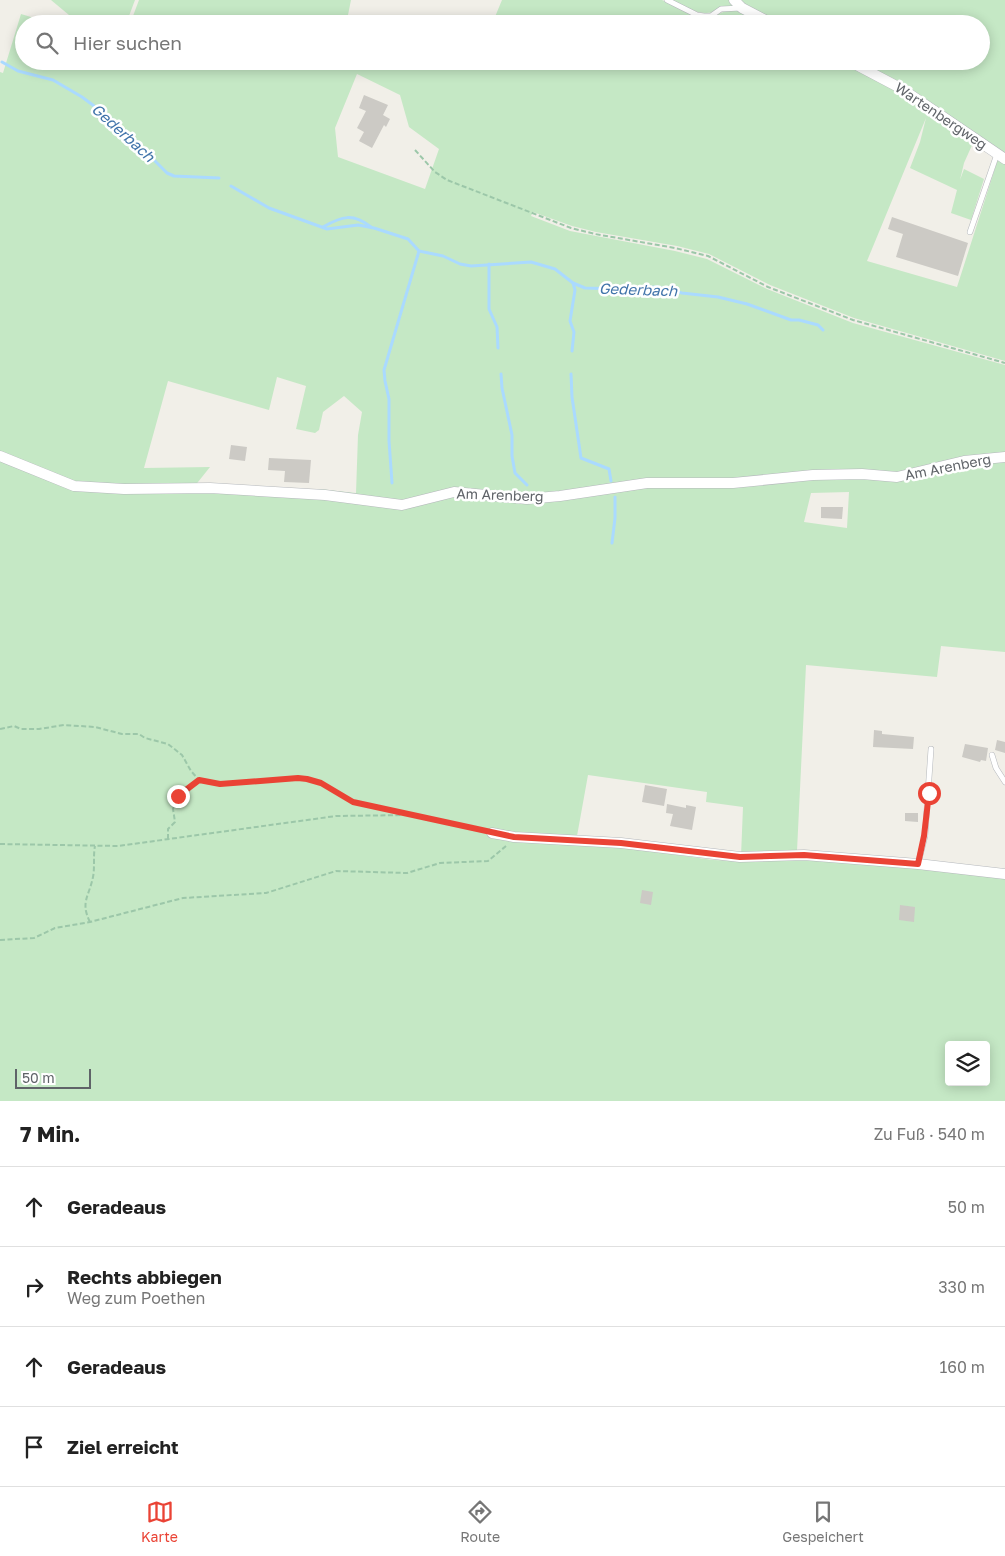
<!DOCTYPE html>
<html lang="de">
<meta charset="utf-8">
<style>
body{margin:0;font-family:"Golos Text",sans-serif;background:#f2f2f2;color:#222}
.controls{position:absolute;right:15px;bottom:15px;display:grid;overflow:hidden;border-radius:5px;box-shadow:0 2px 12px #0003}
.controls button{width:45px;height:45px;display:grid;place-items:center;padding:0;border:0;border-bottom:1px solid #e0e0e0;background:#fff;color:#222;font:25px sans-serif}
.scale{position:absolute;left:15px;bottom:12px;width:76px;box-sizing:border-box;padding-left:5px;border:2px solid #5f6368;border-top:0;font-size:14px;line-height:18px;white-space:nowrap;color:#5f6368;-webkit-text-stroke:4px #fff;paint-order:stroke}
.stop{position:absolute;width:15px;height:15px;margin:-11px;border:4px solid #ea4335;border-radius:50%;background:#fff}
.stop.end{background:#ea4335;border-color:#fff;box-shadow:0 1px 5px #0008}
.list{margin:0;padding:0;list-style:none}
h2{display:flex;justify-content:space-between;align-items:center;height:65px;margin:0;padding:0 20px;font-size:21px}
h2 small{font-size:16px;font-weight:400;color:#767676}
.list li{display:grid;grid-template-columns:32px 1fr auto;gap:15px;align-items:center;box-sizing:border-box;height:80px;padding:0 20px;border-top:1px solid #e0e0e0}
.list b{display:block;font-size:19px;white-space:nowrap}
.list p{margin:0;font-size:16px;white-space:nowrap;color:#767676}
.list em{font-size:16px;font-style:normal;color:#767676}
.icon{flex:none;width:28px;height:28px;fill:none;stroke:currentColor;stroke-width:2;stroke-linecap:round;stroke-linejoin:round}
.map{position:relative;flex:none;width:1005px;height:1101px;overflow:hidden}
.search{position:absolute;background:#fff;box-shadow:0 2px 12px #0003;left:15px;right:15px;top:15px;height:55px;display:flex;align-items:center;gap:12px;box-sizing:border-box;padding:0 18px;border-radius:28px;color:#767676;font-size:19px}
.sheet{height:385px;background:#fff}
nav{display:flex;justify-content:space-around;align-items:center;box-sizing:border-box;height:70px;border-top:1px solid #e0e0e0;background:#fff;font-size:14px;color:#767676}
nav a{display:grid;justify-items:center;gap:2px}
nav .on{color:#ea4335}
.map>svg:first-child{display:block}
.green{fill:#c5e8c5;fill-rule:evenodd}
.lines{fill:none;stroke-linecap:round;stroke-linejoin:round}
.stream{stroke:#aadaff;stroke-width:3}
.building{fill:#cccac5}
.service-casing{stroke:#b5b8bc;stroke-width:6}
.minor-casing{stroke:#b5b8bc;stroke-width:11}
.path{stroke:#9cc7a9;stroke-width:2;stroke-dasharray:5 2.5;stroke-linecap:butt}
.service{stroke:#fff;stroke-width:5}
.minor{stroke:#fff;stroke-width:10}
.route{stroke:#ea4335;stroke-width:6}
.labels{text-anchor:middle;stroke-width:5;stroke-linejoin:round;paint-order:stroke}
.street-label{font-size:14px;fill:#5f6368;stroke:#fff}
.water-label{font-size:15px;font-style:italic;fill:#4174aa;stroke:#fff}
</style>
<div class="map">
<svg width="1005" height="1101" viewBox="0 0 1005 1101">
<rect width="100%" height="100%" fill="#f1efe8"/>
<g class="green">
<path d="M51,0H135L126,24H84L75,20Z"/>
<path d="M139,0H351L347,20L356,24H130Z"/>
<path d="M502,0H662L697,17L711,19C734,2 744,13 767,24H492Z"/>
<path d="M670,0H731L736,6C702,17 702,15 670,0Z"/>
<path d="M737,0H1005V156L855,61H981V24H779L743,6Z"/>
<path d="M21,14L54,24H24V61H456L472,67L474,61H843L886,83L973,143L964,163L960,180L964,169L984,179L971,220L951,213L957,190L910,168L920,142L926,118L867,261L957,287L998,159L1005,163V361L854,318L770,285L709,254L677,246L596,232L572,226L533,212L531,216L570,231L675,251L707,259L767,289L853,323L1005,365V454L963,459L897,474L862,471H814L812,480L861,477L897,479L963,464L1005,459V652L941,646L937,677L806,665L797,851L741,856L743,807L706,802L707,792L588,775L577,836L507,832L492,829L490,836L504,839L620,847L713,860L741,861L816,859L1005,876V1101H0V72L3,73ZM357,74L400,95L409,127L439,149L425,189L338,157L335,128ZM277,377L306,386L296,429L315,433L319,430L323,412L344,396L362,412L358,435L356,493L319,489L312,497C273,495 234,493 194,487L210,467L144,468L168,381L269,410ZM849,492L847,528L804,522L811,493ZM949,1045H986V1082H949Z"/>
</g>
<g class="lines">
<g class="stream">
<path d="M2,62L18,71L53,80L82,97L117,123L167,173L174,176L219,178"/>
<path d="M231,186L269,208L327,229L358,225L374,228L408,239L419,251L443,256L460,264L471,266L531,262L555,269L573,283L585,288L619,289L657,287L682,293L718,297L747,304L791,320H799L818,325L823,330"/>
<path d="M323,227C342,216 353,213 371,227"/>
<path d="M489,264V309L497,327L498,348"/>
<path d="M572,351L574,332L570,321L575,290L573,283"/>
<path d="M501,374L502,388L512,435V456L515,473L527,485"/>
<path d="M571,374L572,397L581,458L609,469L611,481"/>
<path d="M392,483L389,441V399L385,381L384,370L419,251"/>
<path d="M612,543L615,518V497"/>
</g>
</g>
<g class="building">
<path d="M364,95L388,105L383,115L390,119L386,127L384,125L372,148L359,141L364,132L357,128L366,111L359,108Z"/>
<path d="M892,217L968,243L958,276L896,257L903,234L888,229Z"/>
<path d="M231,445L247,447L245,461L229,459Z"/>
<path d="M269,458L311,460L309,483L284,482L285,471L268,470Z"/>
<path d="M821,507H843L842,519L821,518Z"/>
<path d="M874,730L882,731V734L914,737L913,749L873,747Z"/>
<path d="M997,740L1005,742V753L995,750Z"/>
<path d="M965,744L988,748L986,761L981,760L980,762L962,757Z"/>
<path d="M645,785L667,789L664,806L642,802Z"/>
<path d="M667,804L686,808V805L696,807L692,830L670,826L673,814L666,813Z"/>
<path d="M905,813H918V822L905,821Z"/>
<path d="M642,890L653,892L651,905L640,903Z"/>
<path d="M900,905L915,907L914,922L899,920Z"/>
</g>
<g class="lines">
<defs>
<g id="service">
<path d="M667,0L697,15L704,16H711L721,9L741,8"/>
<path d="M970,232L997,154"/>
<path d="M992,755L996,768L1005,782"/>
<path d="M918,864L925,836L931,749"/>
</g>
<g id="minor">
<path d="M734,0L742,8L773,24"/>
<path d="M849,61L902,89L1005,159"/>
<path d="M0,456L74,486L124,489L210,488L325,495L402,505L454,492L527,499L560,496L647,483H733L813,475L862,474L897,477L964,461L1005,457"/>
<path d="M492,833L514,837L621,843L740,857L804,855L918,864L1005,874"/>
</g>
</defs>
<use href="#service" class="service-casing"/>
<use href="#minor" class="minor-casing"/>
<g class="path">
<path d="M415,150L435,172L447,180L571,228L595,234L675,248L708,256L768,287L853,320L1005,363"/>
<path d="M0,729L14,726L21,729H39L64,725L95,727L122,734H139L145,738L168,744L182,755L191,771L199,780L204,782L220,784L289,778L307,779L321,783L353,802L482,831"/>
<path d="M168,839V829L175,822L173,809L177,798L198,780"/>
<path d="M0,844L118,846L336,816L408,815"/>
<path d="M90,922C80,902 89,897 93,877C95,867 93,856 95,846"/>
<path d="M0,940L34,938L55,928L90,922L183,898L266,893L336,871L407,873L440,863L488,861L506,846"/>
</g>
<use href="#service" class="service"/>
<use href="#minor" class="minor"/>
</g>
<g class="lines">
<path class="route" d="M178,796L199,780L220,784L298,778L307,779L321,783L353,802L514,837L621,843L740,857L804,855L918,864L924,836L929,793"/>
</g>
<g class="labels">
<g class="street-label">
<text transform="translate(941 116) rotate(34)" y="5">Wartenbergweg</text>
<text transform="translate(948 467) rotate(-11)" y="5">Am Arenberg</text>
<text transform="translate(500 495) rotate(2)" y="5">Am Arenberg</text>
</g>
<g class="water-label">
<text transform="translate(123 133) rotate(42)" y="5">Gederbach</text>
<text transform="translate(638 290) rotate(2)" y="5">Gederbach</text>
</g>
</g>
</svg>
<div class="controls">
<button><svg class="icon" aria-label="layers" viewBox="0 0 24 24"><path d="M12 4l9 5-9 5-9-5zM3 14l9 5 9-5"/></svg></button>
</div>
<div class="scale">50 m</div>
<div class="stop" style="left:929px;top:793px"></div>
<div class="stop end" style="left:178px;top:796px"></div>
<div class="search"><svg class="icon" aria-label="search" viewBox="0 0 24 24"><circle cx="10" cy="10" r="6"/><path d="M15 15l6 6"/></svg>Hier suchen</div>
</div>
<section class="sheet">
<h2>7 Min.<small>Zu Fuß · 540 m</small></h2>
<ul class="list">
<li><svg class="icon" aria-label="ahead" viewBox="0 0 24 24"><path d="M12 20V5M6 11l6-6 6 6"/></svg><div><b>Geradeaus</b></div><em>50 m</em></li>
<li><svg class="icon" aria-label="right" viewBox="0 0 24 24"><path d="M7 20v-9h11M14 6l5 5-5 5"/></svg><div><b>Rechts abbiegen</b><p>Weg zum Poethen</p></div><em>330 m</em></li>
<li><svg class="icon" aria-label="ahead" viewBox="0 0 24 24"><path d="M12 20V5M6 11l6-6 6 6"/></svg><div><b>Geradeaus</b></div><em>160 m</em></li>
<li><svg class="icon" aria-label="arrive" viewBox="0 0 24 24"><path d="M6 21V4h12l-3 4 3 4H6"/></svg><div><b>Ziel erreicht</b></div></li>
</ul>
</section>
<nav>
<a class="on"><svg class="icon" aria-label="map" viewBox="0 0 24 24"><path d="M3 6l6-2 6 2 6-2v14l-6 2-6-2-6 2zM9 4v14M15 6v14"/></svg>Karte</a>
<a><svg class="icon" aria-label="directions" viewBox="0 0 24 24"><path d="M12 3l9 9-9 9-9-9zM9 14v-3h6M13 9l2 2-2 2"/></svg>Route</a>
<a><svg class="icon" aria-label="saved" viewBox="0 0 24 24"><path d="M7 4h10v16l-5-4-5 4z"/></svg>Gespeichert</a>
</nav>
